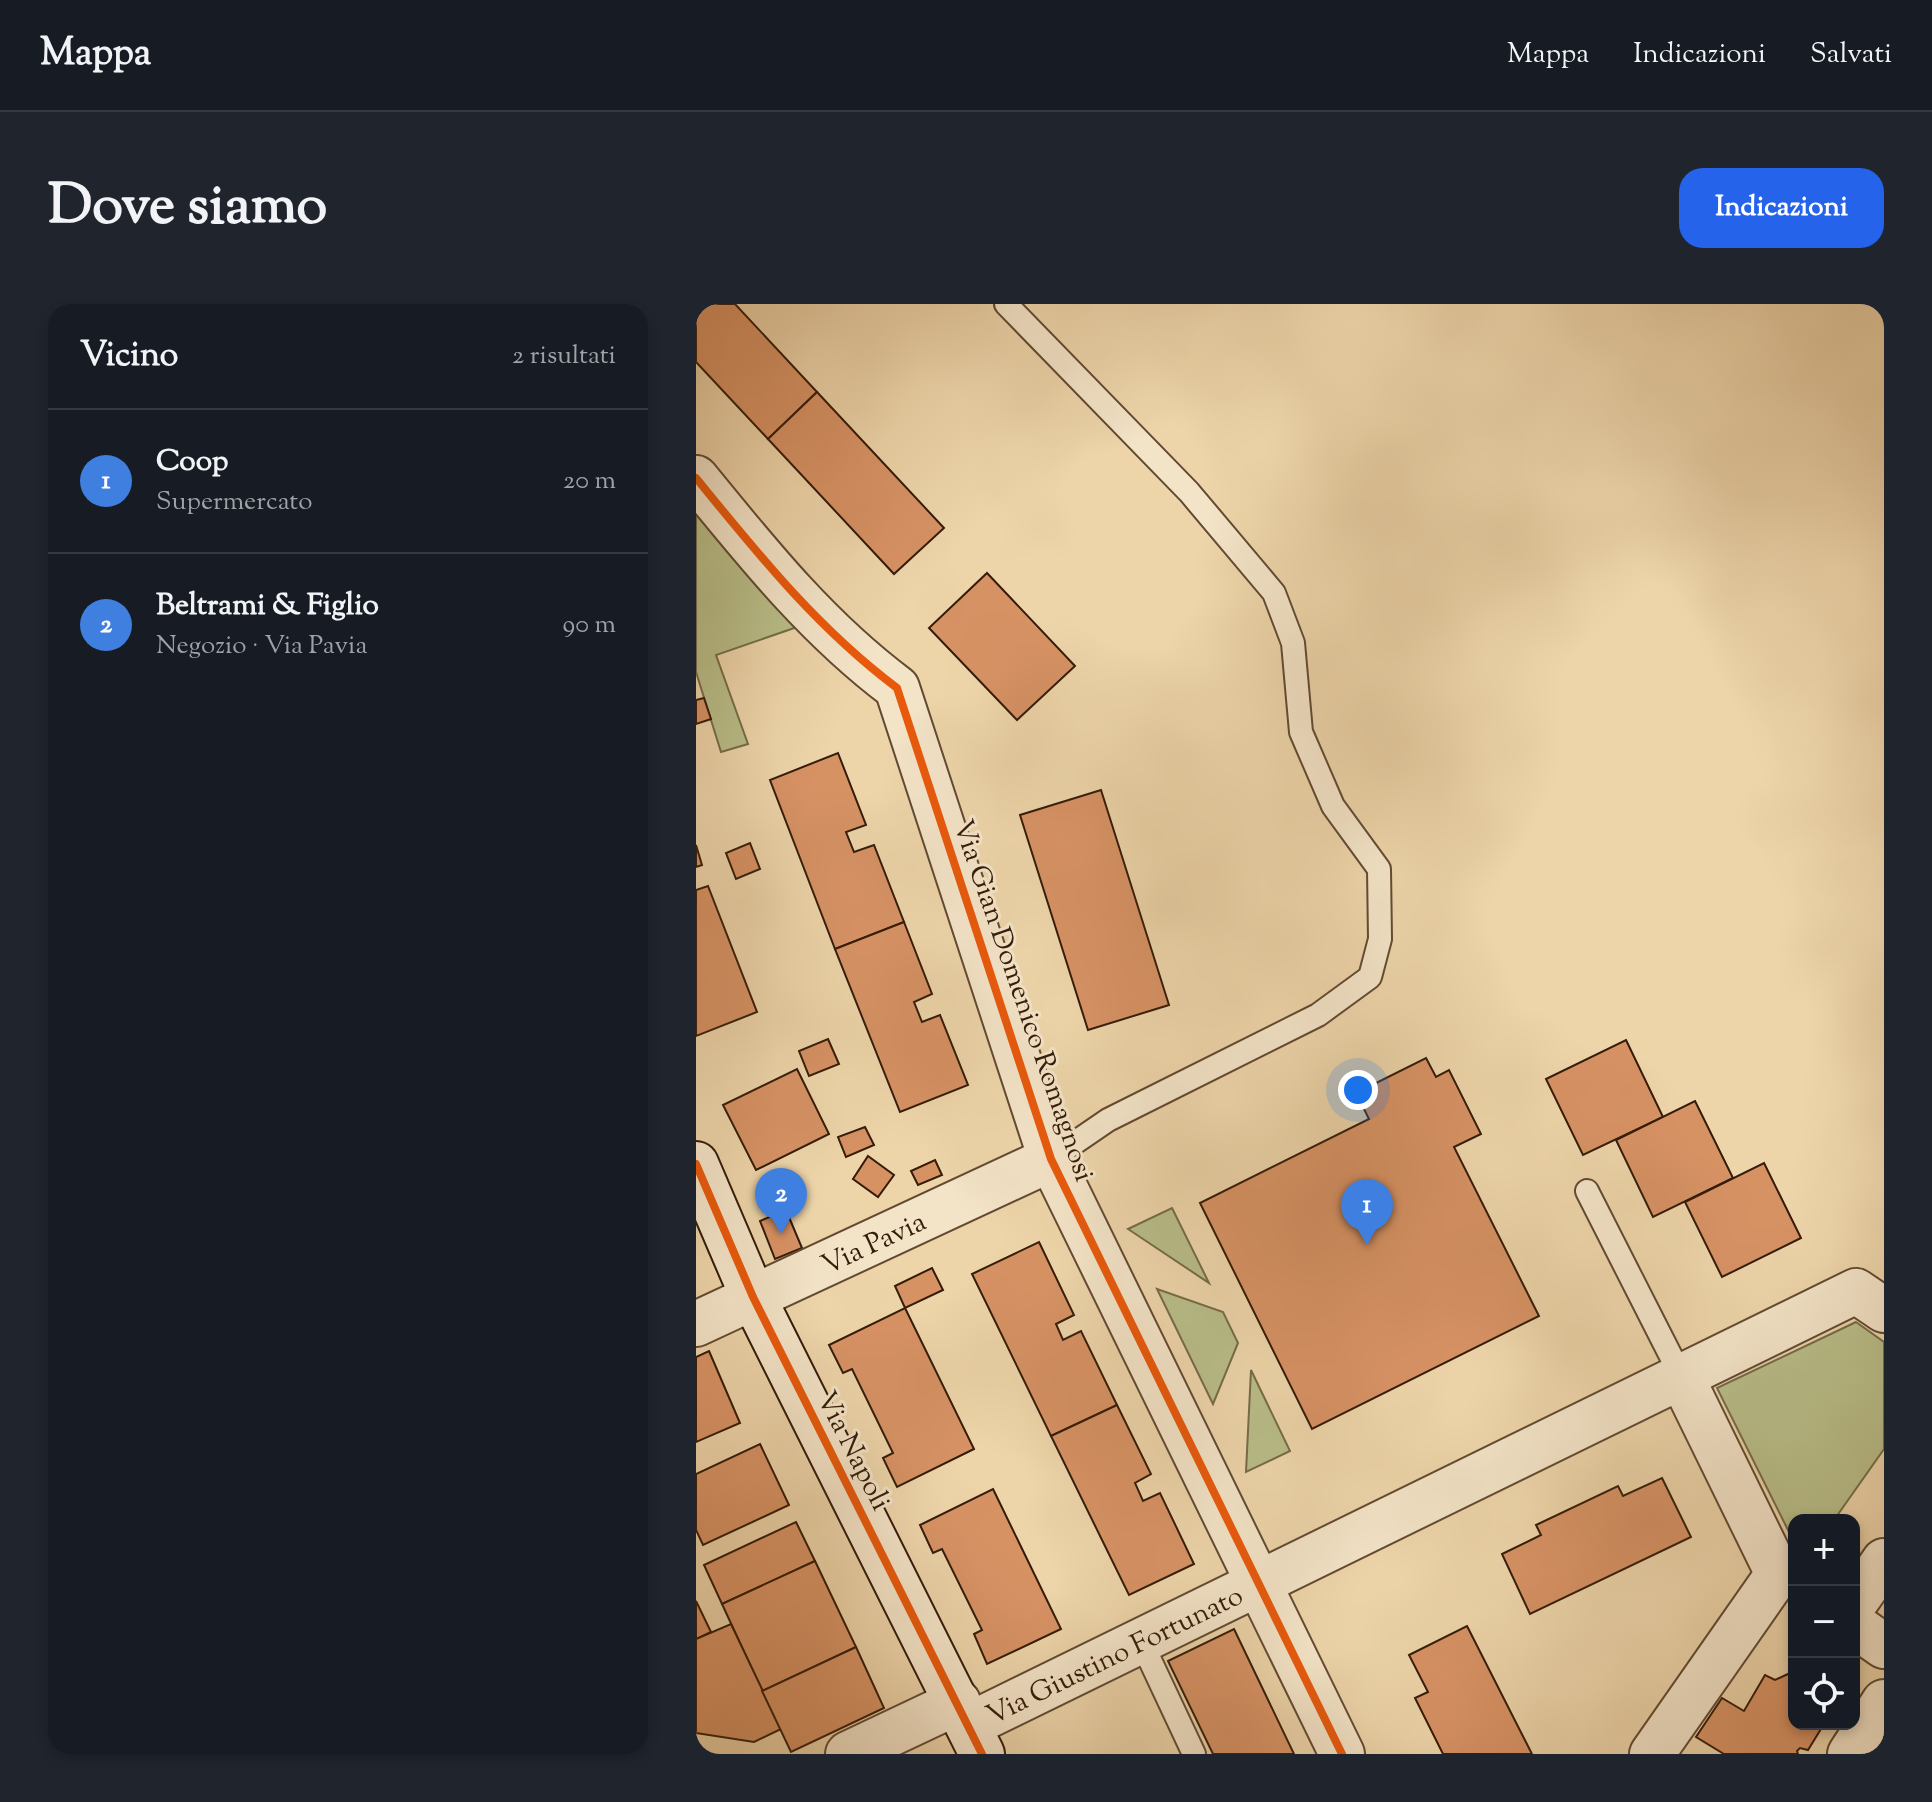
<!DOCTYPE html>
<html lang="it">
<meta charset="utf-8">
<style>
body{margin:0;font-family:"Sorts Mill Goudy",serif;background:#20242c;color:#f1f3f6}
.controls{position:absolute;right:24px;bottom:24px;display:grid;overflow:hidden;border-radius:16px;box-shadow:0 4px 12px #0003}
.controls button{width:72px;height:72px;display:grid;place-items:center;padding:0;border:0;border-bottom:2px solid #363941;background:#171b24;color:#f1f3f6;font:40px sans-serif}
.you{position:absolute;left:662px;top:786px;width:28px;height:28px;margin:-20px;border:6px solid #fff;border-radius:50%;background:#1a73e8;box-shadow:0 0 0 12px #1a73e833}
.badge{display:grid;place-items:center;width:52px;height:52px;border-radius:50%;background:#2563eb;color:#fff;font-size:26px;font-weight:700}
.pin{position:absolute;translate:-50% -66px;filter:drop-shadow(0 2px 4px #0008)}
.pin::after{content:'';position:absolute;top:42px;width:28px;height:24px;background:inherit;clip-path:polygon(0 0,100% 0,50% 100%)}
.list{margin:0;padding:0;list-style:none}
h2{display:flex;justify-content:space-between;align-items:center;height:104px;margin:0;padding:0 32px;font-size:34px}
h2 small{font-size:26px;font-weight:400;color:#9ea1a6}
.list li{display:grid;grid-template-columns:52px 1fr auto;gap:24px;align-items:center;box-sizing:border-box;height:144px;padding:0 32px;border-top:2px solid #363941}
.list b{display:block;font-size:30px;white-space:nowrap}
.list p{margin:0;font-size:26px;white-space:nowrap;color:#9ea1a6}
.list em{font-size:26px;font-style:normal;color:#9ea1a6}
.icon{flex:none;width:44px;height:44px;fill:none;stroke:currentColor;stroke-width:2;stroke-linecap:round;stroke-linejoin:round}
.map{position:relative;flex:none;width:1188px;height:1450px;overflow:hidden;border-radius:24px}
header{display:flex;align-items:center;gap:48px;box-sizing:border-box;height:112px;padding:0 40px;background:#171b24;border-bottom:2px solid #363941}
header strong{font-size:38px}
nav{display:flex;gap:44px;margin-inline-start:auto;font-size:28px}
.intro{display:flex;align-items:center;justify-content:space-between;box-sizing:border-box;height:192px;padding:0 48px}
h1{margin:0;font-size:56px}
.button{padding:20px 36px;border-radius:24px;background:#2563eb;color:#fff;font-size:28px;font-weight:700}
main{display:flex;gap:48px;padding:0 48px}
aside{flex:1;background:#171b24;border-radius:24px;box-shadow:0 4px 12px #0003}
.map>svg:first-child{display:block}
.green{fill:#b8bd88;stroke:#766c49;stroke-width:2}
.building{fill:#d79264;stroke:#341c0a;stroke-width:2}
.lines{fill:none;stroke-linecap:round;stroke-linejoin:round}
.service-casing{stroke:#624a32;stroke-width:26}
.minor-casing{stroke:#624a32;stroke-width:48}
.secondary-casing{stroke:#341c0a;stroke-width:48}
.service{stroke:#f3e3c7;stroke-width:22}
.minor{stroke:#f3e3c7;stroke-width:44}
.secondary{stroke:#f3e3c7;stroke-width:44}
.cycleway-casing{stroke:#f3e3c7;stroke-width:13}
.cycleway{stroke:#e8590c;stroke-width:8}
.labels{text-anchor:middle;stroke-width:6;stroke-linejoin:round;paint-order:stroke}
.street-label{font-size:28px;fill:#341c0a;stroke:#f3e3c7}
</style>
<header>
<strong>Mappa</strong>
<nav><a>Mappa</a><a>Indicazioni</a><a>Salvati</a></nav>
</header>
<div class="intro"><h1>Dove siamo</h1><a class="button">Indicazioni</a></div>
<main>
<aside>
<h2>Vicino<small>2 risultati</small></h2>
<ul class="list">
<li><span class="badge" style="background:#3f7fe0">1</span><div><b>Coop</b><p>Supermercato</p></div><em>20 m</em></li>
<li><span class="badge" style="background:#3f7fe0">2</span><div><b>Beltrami &amp; Figlio</b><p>Negozio · Via Pavia</p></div><em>90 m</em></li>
</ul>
</aside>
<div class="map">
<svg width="1188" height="1450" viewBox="0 0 1188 1450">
<rect width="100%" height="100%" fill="#edd4a9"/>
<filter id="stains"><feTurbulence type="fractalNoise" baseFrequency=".0025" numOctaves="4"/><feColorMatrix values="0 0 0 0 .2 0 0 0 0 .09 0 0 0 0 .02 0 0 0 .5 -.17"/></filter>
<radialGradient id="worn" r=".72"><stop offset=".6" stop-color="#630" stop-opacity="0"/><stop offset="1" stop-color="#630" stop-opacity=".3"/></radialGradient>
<g class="green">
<path d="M0,205L107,321L20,351L52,440L25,448L0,368Z"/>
<path d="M476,904L513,979L432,925Z"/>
<path d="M461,985L527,1008L542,1039L517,1100Z"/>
<path d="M1160,1018L1188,1038V1145L1138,1216H1098V1238L1021,1084Z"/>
<path d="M555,1066L594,1147L550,1168Z"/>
</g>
<g class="building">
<path d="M0,0H39L121,88L72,135L0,58Z"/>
<path d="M121,88L248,224L198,270L72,135Z"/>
<path d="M291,269L379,362L321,416L233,324Z"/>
<path d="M8,394L15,415L0,420V396Z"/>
<path d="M142,449L170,521L150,528L158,548L178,541L208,618L139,645L74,476Z"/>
<path d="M405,486L473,701L392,726L324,511Z"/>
<path d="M54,539L64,565L40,575L30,549Z"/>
<path d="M0,541L6,561L0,563Z"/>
<path d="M12,582L61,708L0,732V586Z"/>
<path d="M208,618L236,690L218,698L226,718L244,711L272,781L204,808L139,645Z"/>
<path d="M132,735L143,760L113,772L103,747Z"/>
<path d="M930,736L967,813L887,851L850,775Z"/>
<path d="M730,754L740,773L753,766L785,830L758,843L843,1012L616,1125L504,899L673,815L660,789Z"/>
<path d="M101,765L133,830L60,866L27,801Z"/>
<path d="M999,797L1037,874L957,913L920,836Z"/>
<path d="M169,823L178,841L150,853L142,833Z"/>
<path d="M172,852L198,871L182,893L157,875Z"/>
<path d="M239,856L246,871L222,881L215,867Z"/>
<path d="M1068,859L1105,934L1026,973L989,898Z"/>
<path d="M90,906L106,944L79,955L64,917Z"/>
<path d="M343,938L378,1011L360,1020L367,1036L385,1027L421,1101L355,1132L276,970Z"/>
<path d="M236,964L247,986L209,1004L199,982Z"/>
<path d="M209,1004L278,1145L201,1183L187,1154L197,1149L156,1065L147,1069L133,1041Z"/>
<path d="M13,1047L44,1119L0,1138V1053Z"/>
<path d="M421,1101L455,1170L439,1179L447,1197L464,1189L498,1260L433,1291L355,1132Z"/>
<path d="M64,1140L93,1201L7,1241L0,1226V1170Z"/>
<path d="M966,1174L995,1233L834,1310L806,1250L845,1231L840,1221L922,1182L927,1192Z"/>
<path d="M297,1185L365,1325L291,1360L278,1330L286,1326L246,1245L237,1249L224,1221Z"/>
<path d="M100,1218L119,1257L26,1300L8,1261Z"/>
<path d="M119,1257L160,1343L66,1387L26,1300Z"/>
<path d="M0,1297L15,1328L0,1335Z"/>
<path d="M35,1320L85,1425L58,1438L0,1429V1335Z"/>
<path d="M771,1322L836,1450H747L719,1394L732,1388L713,1351Z"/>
<path d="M538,1325L598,1450H517L472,1357Z"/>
<path d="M160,1343L188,1404L95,1448L66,1387Z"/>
<path d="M1092,1370L1098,1374V1420H1128L1112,1446L1104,1444L1101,1447L1102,1450H1028L1000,1433L1026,1394L1048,1407L1069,1371L1079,1376Z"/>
</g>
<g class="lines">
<defs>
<g id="service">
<path d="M310,0L493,188L578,289L597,339L605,428L637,502L683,565L684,635L674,673L622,711L412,816L355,855"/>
<path d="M891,887L985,1072"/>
<path d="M445,1337L498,1450"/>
</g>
<g id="minor">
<path d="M0,174C62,250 121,324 201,384L355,855L646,1450"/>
<path d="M0,1020L355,855"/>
<path d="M1158,1300L1188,1257"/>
<path d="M1158,1321L1188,1342"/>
<path d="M273,1421L1160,987L1188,1006"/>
<path d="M152,1450L262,1398"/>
<path d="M956,1450L1082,1270L985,1072"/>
<path d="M1154,1450L1188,1398"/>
</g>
<path id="secondary" d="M0,860L57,993L286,1450"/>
</defs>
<use href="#service" class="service-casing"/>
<use href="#minor" class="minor-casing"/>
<use href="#secondary" class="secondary-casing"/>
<use href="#service" class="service"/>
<use href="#minor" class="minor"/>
<use href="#secondary" class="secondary"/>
<defs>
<g id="cycleway">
<path d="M0,174C62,250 121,324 201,384L355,855L646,1450"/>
<path d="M0,860L57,993L286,1450"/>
</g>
</defs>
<use href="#cycleway" class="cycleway-casing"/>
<use href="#cycleway" class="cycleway"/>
</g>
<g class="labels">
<g class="street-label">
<text transform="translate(329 696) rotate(71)" y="10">Via Gian Domenico Romagnosi</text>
<text transform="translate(177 938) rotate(-25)" y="10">Via Pavia</text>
<text transform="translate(159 1146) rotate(63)" y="10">Via Napoli</text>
<text transform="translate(418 1350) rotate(-26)" y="10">Via Giustino Fortunato</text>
</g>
</g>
<rect width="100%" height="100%" filter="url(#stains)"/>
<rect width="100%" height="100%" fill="url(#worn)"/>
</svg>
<div class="controls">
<button>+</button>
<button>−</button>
<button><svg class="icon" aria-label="locate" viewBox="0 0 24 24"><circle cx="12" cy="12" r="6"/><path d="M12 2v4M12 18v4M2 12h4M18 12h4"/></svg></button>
</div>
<div class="you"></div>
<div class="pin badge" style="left:671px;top:941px;background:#3f7fe0">1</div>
<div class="pin badge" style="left:85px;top:930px;background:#3f7fe0">2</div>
</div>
</main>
